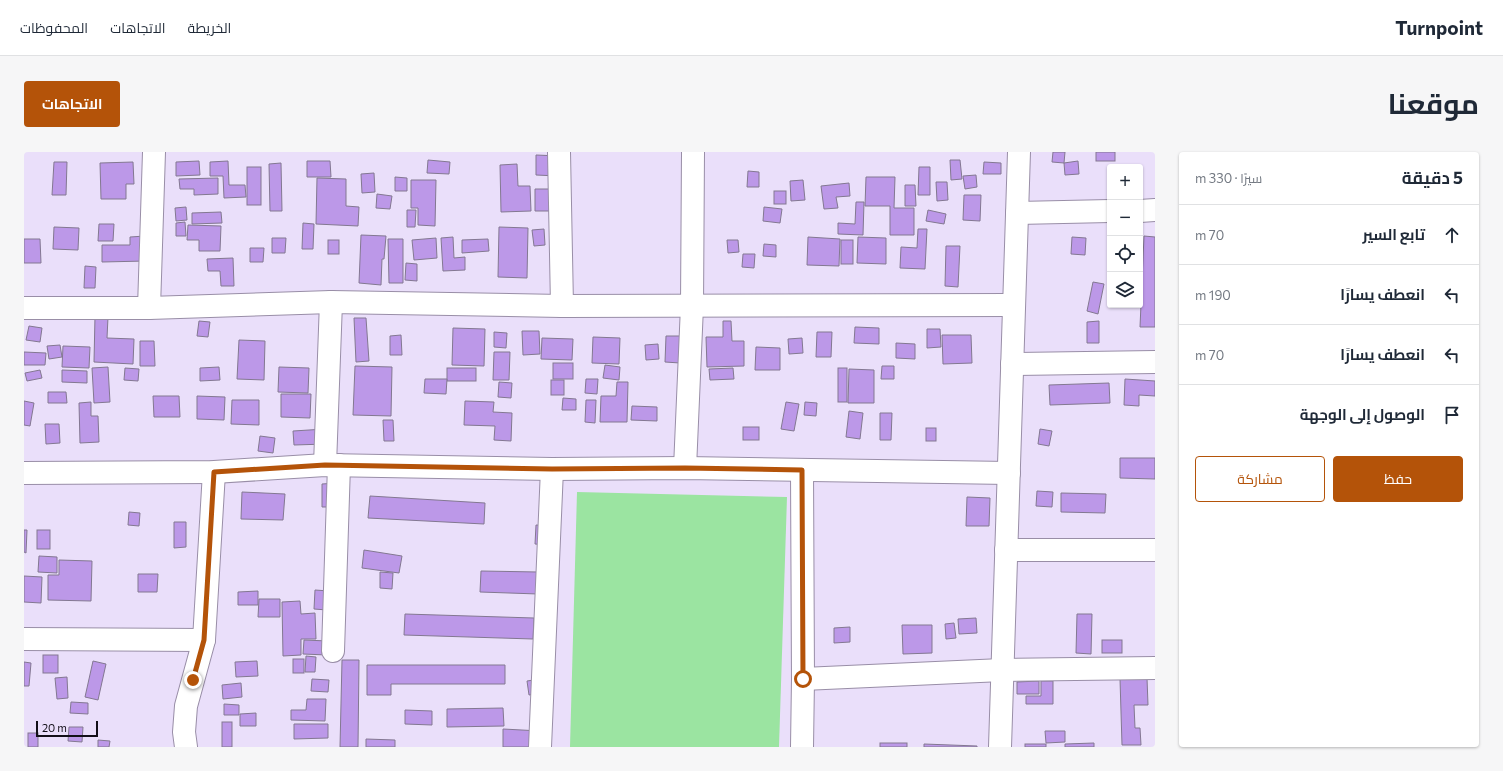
<!DOCTYPE html>
<html lang="ar">
<meta charset="utf-8">
<style>
body{margin:0;font-family:Commissioner,Cairo,sans-serif;background:#f6f6f7;color:#1f2937;direction:rtl}
.controls{position:absolute;right:12px;top:12px;display:grid;overflow:hidden;border-radius:4px;box-shadow:0 1px 3px #0004}
.controls button{width:36px;height:36px;display:grid;place-items:center;padding:0;border:0;border-bottom:1px solid #e0e1e3;background:#fff;color:#1f2937;font:20px sans-serif}
.scale{position:absolute;left:12px;bottom:10px;width:62px;box-sizing:border-box;padding-left:4px;border:2px solid #130f18;border-top:0;font-size:11px;line-height:14px;white-space:nowrap;color:#130f18;-webkit-text-stroke:3px #eadffa;paint-order:stroke}
.stop{position:absolute;width:12px;height:12px;margin:-9px;border:3px solid #b45309;border-radius:50%;background:#fff}
.stop.end{background:#b45309;border-color:#fff;box-shadow:0 1px 4px #0008}
.list{margin:0;padding:0;list-style:none}
h2{display:flex;justify-content:space-between;align-items:center;height:52px;margin:0;padding:0 16px;font-size:17px}
h2 small{font-size:13px;font-weight:400;color:#747a83}
.list li{display:grid;grid-template-columns:26px 1fr auto;gap:12px;align-items:center;box-sizing:border-box;height:60px;padding:0 16px;border-top:1px solid #e0e1e3}
.list b{display:block;font-size:15px;white-space:nowrap}
.list em{font-size:13px;font-style:normal;color:#747a83}
.actions{display:flex;gap:8px;padding:12px 16px}
.actions a{flex:1;padding:9px 0;border:1px solid #b45309;border-radius:4px;text-align:center;font-size:14px;color:#b45309}
.actions .main{background:#b45309;color:#fff}
.icon{flex:none;width:22px;height:22px;fill:none;stroke:currentColor;stroke-width:2;stroke-linecap:round;stroke-linejoin:round}
.map{position:relative;flex:none;width:1131px;height:595px;overflow:hidden;direction:ltr;border-radius:4px}
header{display:flex;align-items:center;gap:24px;box-sizing:border-box;height:56px;padding:0 20px;background:#fff;border-bottom:1px solid #e0e1e3}
header strong{font-size:19px}
nav{display:flex;gap:22px;margin-inline-start:auto;font-size:14px}
.intro{display:flex;align-items:center;justify-content:space-between;box-sizing:border-box;height:96px;padding:0 24px}
h1{margin:0;font-size:28px}
.button{padding:10px 18px;border-radius:4px;background:#b45309;color:#fff;font-size:14px;font-weight:700}
main{display:flex;gap:24px;padding:0 24px}
aside{flex:1;background:#fff;border-radius:4px;box-shadow:0 1px 3px #0004}
.map>svg:first-child{display:block}
.green{fill:#9be4a1}
.building{fill:#bc98e8;stroke:#837891}
.lines{fill:none;stroke-linecap:round;stroke-linejoin:round}
.minor-casing{stroke:#998ea7;stroke-width:24}
.minor{stroke:#fff;stroke-width:22}
.route{stroke:#b45309;stroke-width:5}
</style>
<header>
<strong>Turnpoint</strong>
<nav><a>الخريطة</a><a>الاتجاهات</a><a>المحفوظات</a></nav>
</header>
<div class="intro"><h1>موقعنا</h1><a class="button">الاتجاهات</a></div>
<main>
<aside>
<h2>5 دقيقة<small>سيرًا · 330 m</small></h2>
<ul class="list">
<li><svg class="icon" aria-label="ahead" viewBox="0 0 24 24"><path d="M12 20V5M6 11l6-6 6 6"/></svg><div><b>تابع السير</b></div><em>70 m</em></li>
<li><svg class="icon" aria-label="left" viewBox="0 0 24 24"><path d="M17 20v-9H6M10 6l-5 5 5 5"/></svg><div><b>انعطف يسارًا</b></div><em>190 m</em></li>
<li><svg class="icon" aria-label="left" viewBox="0 0 24 24"><path d="M17 20v-9H6M10 6l-5 5 5 5"/></svg><div><b>انعطف يسارًا</b></div><em>70 m</em></li>
<li><svg class="icon" aria-label="arrive" viewBox="0 0 24 24"><path d="M6 21V4h12l-3 4 3 4H6"/></svg><div><b>الوصول إلى الوجهة</b></div></li>
</ul>
<div class="actions"><a class="main">حفظ</a><a>مشاركة</a></div>
</aside>
<div class="map">
<svg width="1131" height="595" viewBox="0 0 1131 595">
<rect width="100%" height="100%" fill="#eadffa"/>
<path class="green" d="M553,340L763,345L755,595H546Z"/>
<g class="building">
<path d="M1029,0H1041L1040,11L1028,10Z"/>
<rect x="1072" y="0" width="19" height="9"/>
<path d="M512,3L535,4L534,24L512,23Z"/>
<path d="M404,8L426,10L425,22L403,21Z"/>
<path d="M926,8H936L938,27L927,28Z"/>
<path d="M175,9L176,23L152,24V10Z"/>
<path d="M204,9L205,33H221L222,45L200,46L199,24H186V10Z"/>
<path d="M283,9H306L307,25H283Z"/>
<path d="M1054,9L1055,22L1041,23L1040,11Z"/>
<path d="M30,10H43L42,43H28Z"/>
<path d="M109,10L110,32H102V47H77L76,11Z"/>
<path d="M960,10L977,11V22H959Z"/>
<path d="M257,11L258,59H246L245,12Z"/>
<path d="M493,12L494,34H506L507,59L477,60L476,13Z"/>
<rect x="223" y="15" width="14" height="38"/>
<path d="M895,15H906V43H894Z"/>
<path d="M724,19L735,20V35H723Z"/>
<path d="M350,21L351,40L338,41L337,22Z"/>
<path d="M952,23L953,35L941,37L939,24Z"/>
<path d="M371,25L383,26V39H371Z"/>
<path d="M842,25H871L870,56H890V83H866V54H841Z"/>
<path d="M194,26V42L170,43V37H156L155,27Z"/>
<path d="M293,26L322,27V54L335,55L334,74L292,72Z"/>
<path d="M387,28H412L411,74L394,73V56H387Z"/>
<path d="M779,28L781,48L767,49L766,29Z"/>
<path d="M912,30H923L924,48L913,49Z"/>
<path d="M825,31L826,44L812,45L814,56L800,57L797,34Z"/>
<path d="M881,33H891L892,54H881Z"/>
<path d="M511,37H525L526,59H511Z"/>
<rect x="750" y="39" width="12" height="13"/>
<path d="M353,42L368,44L366,57L352,56Z"/>
<path d="M940,43H957L956,69L939,68Z"/>
<path d="M832,50H840L839,83L814,82V71L831,72Z"/>
<path d="M162,55L163,68L152,69L151,56Z"/>
<path d="M740,55L758,57L756,71L739,69Z"/>
<path d="M383,58H392L391,75H383Z"/>
<path d="M904,58L922,62L920,72L902,69Z"/>
<path d="M197,60L198,71L168,72V61Z"/>
<path d="M161,70L162,84H152V71Z"/>
<path d="M279,71L290,72L289,97H278Z"/>
<path d="M75,72H90L89,89H74Z"/>
<path d="M164,73L197,74L196,99H175V88H163Z"/>
<path d="M30,75L55,76L54,98L29,97Z"/>
<path d="M475,75L504,76L503,126L474,125Z"/>
<path d="M520,77L521,93L510,94L508,78Z"/>
<path d="M894,77H903L901,117L876,116L877,95L893,96Z"/>
<path d="M337,83L362,84L360,107H358L357,133L335,131Z"/>
<path d="M121,84L122,109L78,110V93H106V85Z"/>
<path d="M1120,84L1131,85V175H1116Z"/>
<path d="M429,85L430,106L441,105V118L419,119L417,86Z"/>
<path d="M784,85L816,87L815,114L783,113Z"/>
<path d="M834,85L862,86V112L833,111Z"/>
<path d="M1048,85L1062,86L1061,103L1047,102Z"/>
<path d="M248,86H262L261,101H248Z"/>
<path d="M412,86L413,106L390,108L388,88Z"/>
<path d="M0,87H16L17,111H0Z"/>
<path d="M364,87H379V131H365Z"/>
<path d="M464,87L465,99L438,101V88Z"/>
<rect x="304" y="88" width="11" height="14"/>
<path d="M703,88H714L715,100L704,101Z"/>
<rect x="817" y="88" width="12" height="24"/>
<path d="M740,92L752,93V105L739,104Z"/>
<path d="M922,94H936L934,135L921,134Z"/>
<path d="M226,96H240L239,110H226Z"/>
<path d="M719,102H731L730,116L718,115Z"/>
<path d="M209,106L210,134H197L196,119H184L183,107Z"/>
<path d="M382,111L393,112V129L381,128Z"/>
<path d="M61,114L72,115L71,136H60Z"/>
<path d="M1069,130L1080,132L1074,162L1063,159Z"/>
<path d="M71,164L84,165L83,186L110,187L109,212L70,210Z"/>
<path d="M330,166H342L345,209L332,210Z"/>
<path d="M175,169L186,170L184,185L173,184Z"/>
<path d="M699,169H707L708,189H720V214L683,215L682,185H699Z"/>
<path d="M1075,169V191H1063V170Z"/>
<path d="M5,174L18,176L16,190L2,188Z"/>
<path d="M831,175L855,176V192L830,191Z"/>
<path d="M429,176L461,177L460,214L428,213Z"/>
<path d="M903,177H916L917,195L903,196Z"/>
<path d="M498,179H515L516,202L499,203Z"/>
<path d="M470,180L483,181L482,196L470,195Z"/>
<path d="M793,180H808L807,205H792Z"/>
<path d="M377,183L378,203H366V184Z"/>
<path d="M918,183H947L948,211L919,212Z"/>
<path d="M642,184H657L656,211L641,210Z"/>
<path d="M569,185L596,186L595,212L568,211Z"/>
<path d="M518,186L549,187L548,208L517,207Z"/>
<path d="M778,186L779,201L765,202L764,187Z"/>
<path d="M215,188L241,189L240,228L213,227Z"/>
<path d="M116,189H130L131,214H116Z"/>
<path d="M872,191L891,192V207L872,206Z"/>
<path d="M634,192L635,207L622,208L621,193Z"/>
<path d="M36,193L38,205L25,207L23,194Z"/>
<path d="M39,194L66,195L65,216L38,215Z"/>
<path d="M732,195L756,196V218H731Z"/>
<path d="M0,200L22,201L21,213H0Z"/>
<path d="M470,200H486L485,228H469Z"/>
<rect x="529" y="211" width="20" height="16"/>
<path d="M581,213L596,215L595,228L579,226Z"/>
<path d="M331,214L368,215L367,264L329,263Z"/>
<path d="M858,214H870V227H857Z"/>
<path d="M84,215L86,250L70,251L68,216Z"/>
<path d="M195,215L196,228L176,229V216Z"/>
<path d="M255,215L285,216L284,241L254,240Z"/>
<path d="M101,216L115,217L114,229L100,228Z"/>
<rect x="423" y="216" width="29" height="13"/>
<path d="M709,216L710,227L686,228L685,217Z"/>
<rect x="814" y="216" width="9" height="34"/>
<path d="M825,217L850,218V251H824Z"/>
<path d="M16,218L18,226L3,229L1,221Z"/>
<path d="M38,218L63,219V231L38,230Z"/>
<path d="M401,227H423L422,242L400,241Z"/>
<path d="M562,227H574L573,242L561,241Z"/>
<path d="M1101,227L1131,229V244L1115,243V254L1100,253Z"/>
<rect x="527" y="228" width="13" height="15"/>
<path d="M475,230L488,231L487,246L474,245Z"/>
<path d="M593,230H604L603,270H576L577,244H592Z"/>
<path d="M1085,231L1086,251L1026,253L1025,233Z"/>
<path d="M24,240H42L43,251H24Z"/>
<path d="M257,242H287L286,266L257,265Z"/>
<path d="M129,244H155L156,265H130Z"/>
<path d="M173,244L201,245L200,268L173,267Z"/>
<path d="M539,246L552,247V258H538Z"/>
<path d="M208,248H235V273L207,272Z"/>
<path d="M562,248H572L571,271L561,270Z"/>
<path d="M0,249L10,251L6,274L0,273Z"/>
<path d="M441,249L470,250L469,260L488,261L487,289L470,288L471,274L440,273Z"/>
<path d="M67,250V264H74L75,290L56,291L55,251Z"/>
<path d="M762,250L775,252L770,279L757,277Z"/>
<path d="M781,250L793,251L792,264L780,263Z"/>
<path d="M608,254L633,255V269L607,268Z"/>
<path d="M825,259L839,261L836,287L822,285Z"/>
<path d="M856,261H868L867,288H856Z"/>
<path d="M359,268H369L370,289H360Z"/>
<path d="M21,272H35L36,291L22,292Z"/>
<rect x="719" y="275" width="16" height="13"/>
<rect x="902" y="276" width="10" height="13"/>
<path d="M301,277L302,292L270,293L269,279Z"/>
<path d="M1016,277L1028,279L1025,294L1014,292Z"/>
<path d="M236,284L251,286L249,301L234,299Z"/>
<path d="M1096,306H1131V327L1096,326Z"/>
<path d="M313,331L314,355H298V332Z"/>
<path d="M1013,339L1029,340L1028,355L1012,354Z"/>
<path d="M218,340L261,342L259,368L217,367Z"/>
<path d="M1037,341L1082,342L1081,361L1037,360Z"/>
<path d="M346,344L461,351L460,372L344,366Z"/>
<path d="M943,345L966,346L965,374H942Z"/>
<path d="M105,360L116,361L115,374L104,373Z"/>
<path d="M150,370H162V395L150,396Z"/>
<path d="M512,373L527,374L525,393L511,392Z"/>
<path d="M0,378H3L2,401L0,400Z"/>
<rect x="13" y="378" width="13" height="19"/>
<path d="M340,398L378,404L375,421L338,416Z"/>
<path d="M15,404L33,405V421L14,420Z"/>
<path d="M35,408L68,409L67,449L24,448V423H35Z"/>
<path d="M457,419L514,420V442L456,440Z"/>
<path d="M356,420L369,421L368,437L356,436Z"/>
<path d="M114,422H134L133,440H114Z"/>
<path d="M0,424L18,425L17,451L0,450Z"/>
<path d="M291,438L305,439L303,458L290,457Z"/>
<path d="M234,439V453H214V440Z"/>
<path d="M235,447H256V465H234Z"/>
<path d="M276,449L277,462L291,461L292,487H277V503L259,504L258,450Z"/>
<path d="M381,462L510,466L509,487L380,483Z"/>
<path d="M1053,462H1068L1067,502L1052,501Z"/>
<path d="M952,466L953,481L935,482L934,467Z"/>
<path d="M930,471L932,486L922,487L921,472Z"/>
<path d="M878,473H908V501L879,502Z"/>
<path d="M826,475V490L810,491V476Z"/>
<path d="M280,488L304,489L303,503L279,502Z"/>
<rect x="1078" y="488" width="20" height="13"/>
<rect x="19" y="503" width="15" height="18"/>
<path d="M282,504L292,505L291,520H281Z"/>
<rect x="269" y="507" width="11" height="14"/>
<path d="M318,508H335L334,595H316Z"/>
<path d="M69,509L82,512L74,548L61,545Z"/>
<path d="M233,509L234,524L212,525L211,510Z"/>
<path d="M0,510L7,511L5,534H0Z"/>
<path d="M343,513H481V532H367V543H343Z"/>
<path d="M43,525L44,546L33,547L31,526Z"/>
<path d="M1123,526L1124,553H1110L1111,576H1116L1117,593H1098L1096,527Z"/>
<path d="M288,527L305,528L304,540L287,539Z"/>
<path d="M516,527L518,541L505,543L503,529Z"/>
<path d="M1015,529V542H993V530Z"/>
<path d="M1017,529H1029V552H1002V544H1017Z"/>
<path d="M217,531L218,545L199,547L198,533Z"/>
<path d="M283,547H302L301,569L267,568V558H282Z"/>
<path d="M47,550L64,551V562L46,561Z"/>
<path d="M200,552L215,553V563H200Z"/>
<path d="M479,556L480,574L423,575V557Z"/>
<path d="M381,558L408,559V573L381,572Z"/>
<path d="M232,561V574H216V562Z"/>
<rect x="198" y="570" width="10" height="25"/>
<path d="M270,572H304V586L270,587Z"/>
<path d="M45,575H59L58,590L44,589Z"/>
<path d="M479,577L516,579L515,595H479Z"/>
<path d="M1021,579H1041V590L1022,591Z"/>
<rect x="4" y="581" width="10" height="14"/>
<path d="M342,587L371,588V595H342Z"/>
<path d="M74,588L86,589L85,595H74Z"/>
<rect x="856" y="591" width="27" height="4"/>
<path d="M1070,591V595H1041V592Z"/>
<path d="M900,592L953,594V595H900Z"/>
<rect x="1001" y="592" width="21" height="3"/>
</g>
<g class="lines">
<defs>
<g id="minor">
<path d="M535,0L538,154"/>
<path d="M1116,59L1131,58"/>
<path d="M993,61L1086,59"/>
<path d="M0,156H125L307,150L538,154L990,153"/>
<path d="M125,156L130,0"/>
<path d="M988,212L1131,210"/>
<path d="M301,313L307,150"/>
<path d="M661,316L668,154L669,0"/>
<path d="M0,321L190,320L301,313L528,317L661,316L985,321"/>
<path d="M982,398H1131"/>
<path d="M0,487L180,488"/>
<path d="M309,499L315,313"/>
<path d="M779,527L978,518L1131,516"/>
<path d="M162,595L160,580L162,554L180,488L190,320"/>
<path d="M516,595L528,317"/>
<path d="M778,595L779,527L778,318"/>
<path d="M976,595L995,0"/>
</g>
</defs>
<use href="#minor" class="minor-casing"/>
<use href="#minor" class="minor"/>
</g>
<g class="lines">
<path class="route" d="M169,528L180,488L190,320L301,313L528,317L661,316L778,318L779,527"/>
</g>
</svg>
<div class="controls">
<button>+</button>
<button>−</button>
<button><svg class="icon" aria-label="locate" viewBox="0 0 24 24"><circle cx="12" cy="12" r="6"/><path d="M12 2v4M12 18v4M2 12h4M18 12h4"/></svg></button>
<button><svg class="icon" aria-label="layers" viewBox="0 0 24 24"><path d="M12 4l9 5-9 5-9-5zM3 14l9 5 9-5"/></svg></button>
</div>
<div class="scale">20 m</div>
<div class="stop" style="left:779px;top:527px"></div>
<div class="stop end" style="left:169px;top:528px"></div>
</div>
</main>
